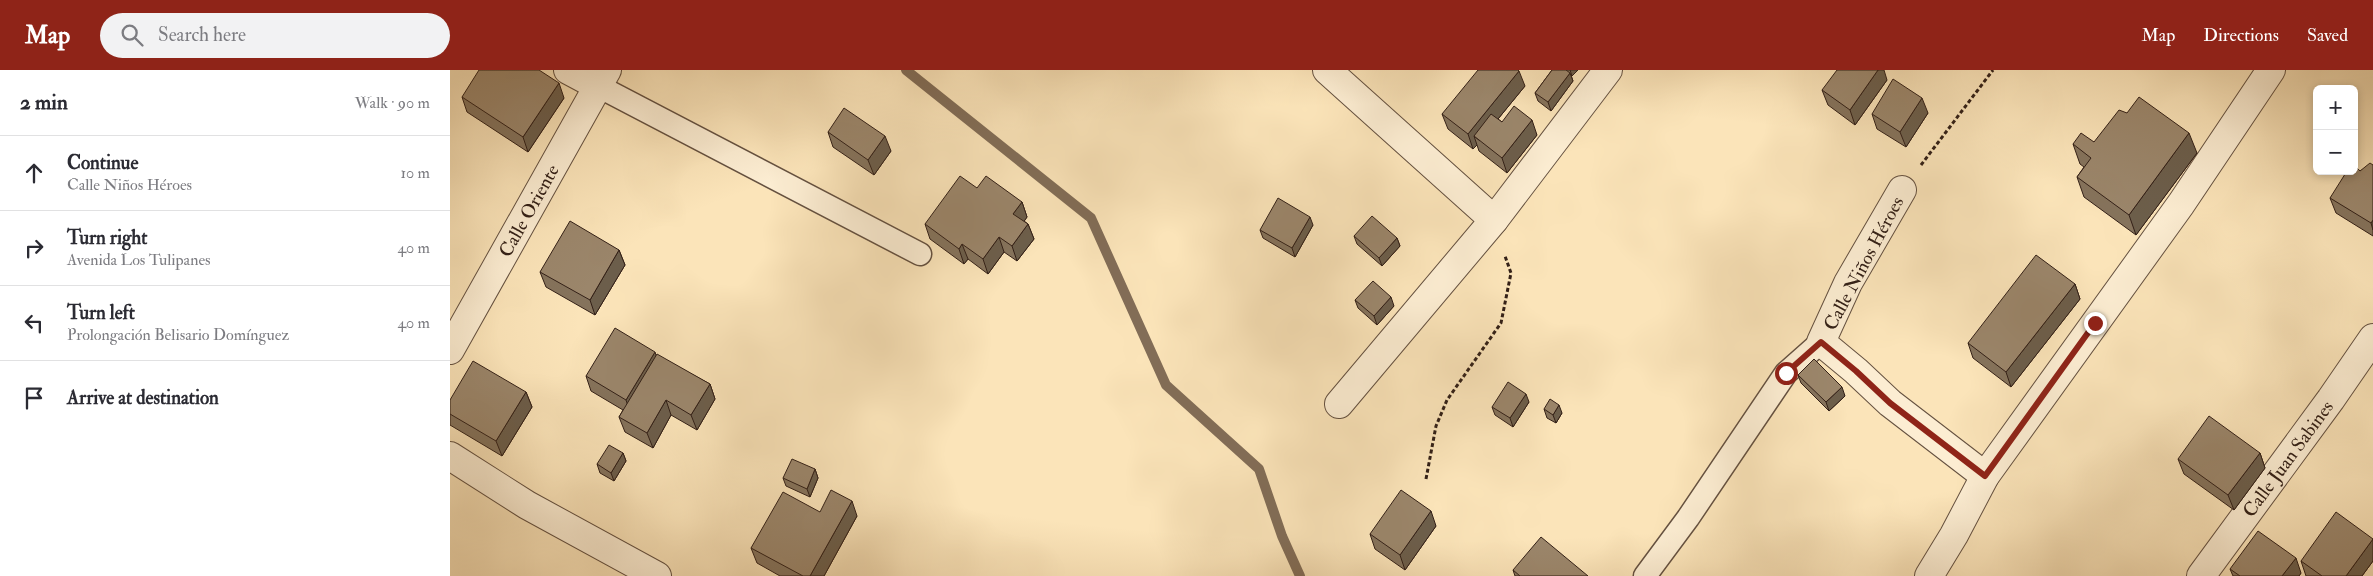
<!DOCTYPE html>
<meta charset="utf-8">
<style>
body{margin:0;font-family:"IM FELL Double Pica",serif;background:#f2f2f3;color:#2b2b33}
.controls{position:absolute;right:15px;top:15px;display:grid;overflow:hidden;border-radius:8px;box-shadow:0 2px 8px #0003}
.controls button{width:45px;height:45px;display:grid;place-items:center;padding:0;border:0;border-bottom:1px solid #e1e1e2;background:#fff;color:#2b2b33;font:25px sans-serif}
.stop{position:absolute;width:15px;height:15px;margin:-11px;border:4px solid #8f2418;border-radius:50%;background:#fff}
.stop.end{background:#8f2418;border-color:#fff;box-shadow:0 1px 5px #0008}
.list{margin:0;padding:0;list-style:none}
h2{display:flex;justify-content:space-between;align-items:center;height:65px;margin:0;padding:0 20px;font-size:21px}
h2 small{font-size:16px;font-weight:400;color:#7c7c81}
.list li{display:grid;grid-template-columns:32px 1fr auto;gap:15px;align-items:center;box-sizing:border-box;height:75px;padding:0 20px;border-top:1px solid #e1e1e2}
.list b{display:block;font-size:19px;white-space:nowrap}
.list p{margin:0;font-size:16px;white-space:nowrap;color:#7c7c81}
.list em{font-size:16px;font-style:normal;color:#7c7c81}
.icon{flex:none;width:28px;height:28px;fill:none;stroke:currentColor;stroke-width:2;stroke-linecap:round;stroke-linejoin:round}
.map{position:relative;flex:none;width:1923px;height:506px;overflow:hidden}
header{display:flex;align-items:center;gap:30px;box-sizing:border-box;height:70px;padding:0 25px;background:#8f2418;color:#fff}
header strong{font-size:24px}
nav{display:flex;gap:28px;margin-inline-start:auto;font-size:18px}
.search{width:350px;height:45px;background:#f2f2f3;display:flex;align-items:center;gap:12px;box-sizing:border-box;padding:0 18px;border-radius:28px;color:#7c7c81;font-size:19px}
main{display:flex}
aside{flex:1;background:#fff}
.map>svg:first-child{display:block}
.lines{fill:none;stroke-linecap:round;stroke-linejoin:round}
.stream{stroke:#826d57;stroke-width:10}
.pedestrian-casing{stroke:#655140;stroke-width:25}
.minor-casing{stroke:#655140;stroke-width:30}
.path{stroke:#332017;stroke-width:3;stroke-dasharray:4 2.5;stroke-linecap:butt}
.pedestrian{stroke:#fcedd2;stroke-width:22}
.minor{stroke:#fcedd2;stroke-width:28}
.wall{fill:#85735c;stroke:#332017}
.shaded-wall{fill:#6c5e4b;stroke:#332017}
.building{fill:#9b866b;stroke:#332017}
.route{stroke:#8f2418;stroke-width:6}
.labels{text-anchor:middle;stroke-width:4.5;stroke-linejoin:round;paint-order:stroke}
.street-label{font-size:19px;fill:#332017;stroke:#fcedd2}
</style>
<header>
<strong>Map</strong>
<div class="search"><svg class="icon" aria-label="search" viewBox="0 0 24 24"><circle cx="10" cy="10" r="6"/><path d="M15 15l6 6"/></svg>Search here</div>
<nav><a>Map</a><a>Directions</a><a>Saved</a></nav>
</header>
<main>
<aside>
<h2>2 min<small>Walk · 90 m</small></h2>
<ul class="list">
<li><svg class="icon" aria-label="ahead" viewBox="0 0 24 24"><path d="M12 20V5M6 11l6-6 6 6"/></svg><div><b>Continue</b><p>Calle Niños Héroes</p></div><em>10 m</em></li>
<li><svg class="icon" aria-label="right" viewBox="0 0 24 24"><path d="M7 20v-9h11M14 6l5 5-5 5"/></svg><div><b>Turn right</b><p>Avenida Los Tulipanes</p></div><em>40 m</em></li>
<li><svg class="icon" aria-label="left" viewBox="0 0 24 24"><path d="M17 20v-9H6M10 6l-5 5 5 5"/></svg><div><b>Turn left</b><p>Prolongación Belisario Domínguez</p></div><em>40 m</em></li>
<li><svg class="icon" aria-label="arrive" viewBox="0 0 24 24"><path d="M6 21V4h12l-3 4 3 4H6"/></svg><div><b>Arrive at destination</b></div></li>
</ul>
</aside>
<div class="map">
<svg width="1923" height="506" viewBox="0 0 1923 506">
<rect width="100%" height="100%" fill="#fbe4b9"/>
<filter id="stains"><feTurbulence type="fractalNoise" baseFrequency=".004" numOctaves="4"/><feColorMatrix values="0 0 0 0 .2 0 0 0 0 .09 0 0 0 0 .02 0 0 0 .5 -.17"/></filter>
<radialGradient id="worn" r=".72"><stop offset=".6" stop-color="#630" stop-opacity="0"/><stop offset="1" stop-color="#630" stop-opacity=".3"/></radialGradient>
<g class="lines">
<path class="stream" d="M456,0L641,148L716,315L809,399L832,466L850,506"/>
<defs>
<g id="pedestrian">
<path d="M148,16L470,184"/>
<path d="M1195,506L1238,448L1336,303L1371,272"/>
</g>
<g id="minor">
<path d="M118,0L148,16"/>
<path d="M877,0L1044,150"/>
<path d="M1452,120L1398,213L1371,272L1406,301L1440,333L1535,406"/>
<path id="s1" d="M0,280L157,0"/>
<path d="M889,334L1044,150L1158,0"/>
<path d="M0,386L77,435L207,506"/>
<path d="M1479,506L1504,465L1535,406L1731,134L1821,0"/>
<path id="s2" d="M1751,506L1881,329L1923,268"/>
</g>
</defs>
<use href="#pedestrian" class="pedestrian-casing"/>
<use href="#minor" class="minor-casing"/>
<g class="path">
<path d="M1471,95L1543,0"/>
<path d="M976,409L986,356L997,330L1051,253L1061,203L1055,186"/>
</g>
<use href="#pedestrian" class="pedestrian"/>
<use href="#minor" class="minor"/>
</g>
<g class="wall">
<path d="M1102,0H1128L1122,6L1121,5L1123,11L1101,41L1088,31L1085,23Z"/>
<path d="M1437,10L1405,55L1378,35L1372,20Z"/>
<path d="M1075,16L1048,49L1052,52L1087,65L1057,103L1029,81L1027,75L1023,79L998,59L992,44Z"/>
<path d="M12,27L114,28L78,82L17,42Z"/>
<path d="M1478,43L1456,77L1427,59L1422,44Z"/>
<path d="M378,62L441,81L424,105L383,77Z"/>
<path d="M1644,72L1747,83L1686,165L1634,127L1627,107L1634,97L1630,94L1623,74Z"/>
<path d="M1923,95V166L1886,143L1880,128L1910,101Z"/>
<path d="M527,118L572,132L577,147L574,151L578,154L584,169L567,191L554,182L538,204L518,189L514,194L480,169L475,154Z"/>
<path d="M863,155L845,187L813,168L810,160Z"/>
<path d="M904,166L947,168L950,176L932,196L907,174Z"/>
<path d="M169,180L175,195L145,245L96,217L90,202Z"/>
<path d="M1625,214L1630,229L1561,317L1523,288L1518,273Z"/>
<path d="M905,230L944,236L927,255L908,238Z"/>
<path d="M206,285L260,314L265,329L247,360L221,345L203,378L175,362L169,347L173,340L141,321L136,306Z"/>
<path d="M1348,305L1395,326L1379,341L1351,313Z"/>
<path d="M76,322L82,337L52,386L0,355V330Z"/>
<path d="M1079,332L1063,357L1045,345L1042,337Z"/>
<path d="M1094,339L1112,343L1106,353L1097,348Z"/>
<path d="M173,383L176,391L164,411L150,403L147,394Z"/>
<path d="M1810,383L1815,398L1784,440L1734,404L1728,389Z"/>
<path d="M365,399L368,408L360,427L336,416L333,408Z"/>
<path d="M407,446L374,506H330L307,493L301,478Z"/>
<path d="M986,456L955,500L925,479L920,464Z"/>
<path d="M1851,491H1923L1912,506H1856Z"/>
<path d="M1780,499L1851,503L1849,506H1783Z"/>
<path d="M1063,500L1138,506H1065Z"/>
</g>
<g class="shaded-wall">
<path d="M1120,0H1128L1122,6Z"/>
<path d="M1428,0H1434L1437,10L1405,55L1400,40Z"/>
<path d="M1069,1L1075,16L1030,71L1024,66L1027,75L1023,79L1018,64Z"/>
<path d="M1120,3L1123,11L1101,41L1098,32Z"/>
<path d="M109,13L114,28L78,82L73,67Z"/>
<path d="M1472,28L1478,43L1456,77L1450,62Z"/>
<path d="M1082,50L1087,65L1057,103L1052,88Z"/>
<path d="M1739,63L1747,83L1686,165L1679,145Z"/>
<path d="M435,66L441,81L424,105L418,90Z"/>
<path d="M572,132L577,147L569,159L563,144Z"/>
<path d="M860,147L863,155L845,187L842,178Z"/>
<path d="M1923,150V160L1921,153Z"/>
<path d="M578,154L584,169L567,191L562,176Z"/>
<path d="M549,167L554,182L538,204L533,189Z"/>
<path d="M947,168L950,176L932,196L929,188Z"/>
<path d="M512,174L518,189L514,194L509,179Z"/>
<path d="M169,180L175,195L145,245L140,230Z"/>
<path d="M1625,214L1630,229L1561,317L1556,302Z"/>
<path d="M941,227L944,236L927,255L924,246Z"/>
<path d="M205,282L210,297L181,345L176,330Z"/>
<path d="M260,314L265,329L247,360L241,345Z"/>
<path d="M1392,317L1395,326L1379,341L1376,332Z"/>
<path d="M76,322L82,337L52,386L46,371Z"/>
<path d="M1076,324L1079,332L1063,357L1060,348Z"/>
<path d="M216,330L221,345L203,378L197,363Z"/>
<path d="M1109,335L1112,343L1106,353L1103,345Z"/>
<path d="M173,383L176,391L164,411L161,403Z"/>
<path d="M1810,383L1815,398L1784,440L1778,425Z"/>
<path d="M365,399L368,408L360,427L357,419Z"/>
<path d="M402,431L407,446L374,506H360Z"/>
<path d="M981,441L986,456L955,500L950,485Z"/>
<path d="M1923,469V491L1912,506H1896Z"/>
<path d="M1846,488L1851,503L1849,506H1832Z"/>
</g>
<g class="building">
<path d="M29,0H89L109,13L73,67L12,27Z"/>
<path d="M1028,0H1068L1069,1L1018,64L992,44Z"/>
<path d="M1102,0H1116L1120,3L1098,32L1085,23Z"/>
<path d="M1387,0H1428L1400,40L1372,20Z"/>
<path d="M1443,9L1472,28L1450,62L1422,44Z"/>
<path d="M1689,27L1739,63L1679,145L1627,107L1641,88L1623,74L1631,63L1644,72L1669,40L1677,43Z"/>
<path d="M1064,36L1082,50L1052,88L1024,66L1041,44L1052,52Z"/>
<path d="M394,38L435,66L418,90L378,62Z"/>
<path d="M1920,93L1923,95V150L1921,153L1880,128L1897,101H1904V95L1910,101Z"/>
<path d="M510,106L527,118L536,106L572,132L563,144L578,154L562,176L549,167L533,189L512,174L509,179L475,154Z"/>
<path d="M828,128L860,147L842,178L810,160Z"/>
<path d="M922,146L947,168L929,188L904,166Z"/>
<path d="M120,151L169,180L140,230L90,202Z"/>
<path d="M1586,185L1625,214L1556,302L1518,273Z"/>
<path d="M923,211L941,227L924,246L905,230Z"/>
<path d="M165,258L205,282L176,330L136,306Z"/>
<path d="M207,284L260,314L241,345L216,330L197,363L169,347Z"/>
<path d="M1364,289L1392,317L1376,332L1348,305Z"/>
<path d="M23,291L76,322L46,371L0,344V330Z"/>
<path d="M1058,312L1076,324L1060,348L1042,337Z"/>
<path d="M1100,329L1109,335L1103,345L1094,339Z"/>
<path d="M1759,346L1810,383L1778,425L1728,389Z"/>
<path d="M159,375L173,383L161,403L147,394Z"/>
<path d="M342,389L365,399L357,419L333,408Z"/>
<path d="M381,420L402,431L360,506H353L301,478L333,422L370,442Z"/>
<path d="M951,420L981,441L950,485L920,464Z"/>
<path d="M1886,442L1923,469L1896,506H1872L1851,491Z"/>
<path d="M1808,461L1846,488L1832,506H1790L1780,499Z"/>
<path d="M1091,467L1138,506H1070L1063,500Z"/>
</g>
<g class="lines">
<path class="route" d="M1336,303L1371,272L1406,301L1440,333L1535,406L1645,253"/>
</g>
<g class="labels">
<g class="street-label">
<text dy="7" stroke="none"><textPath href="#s1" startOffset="160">Calle Oriente</textPath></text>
<text transform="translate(1413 193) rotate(-62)" y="7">Calle Niños Héroes</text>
<text dy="7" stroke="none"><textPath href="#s2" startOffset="146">Calle Juan Sabines</textPath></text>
</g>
</g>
<rect width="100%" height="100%" filter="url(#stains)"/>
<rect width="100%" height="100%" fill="url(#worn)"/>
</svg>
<div class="controls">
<button>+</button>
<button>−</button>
</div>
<div class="stop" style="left:1336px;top:303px"></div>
<div class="stop end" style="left:1645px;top:253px"></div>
</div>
</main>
